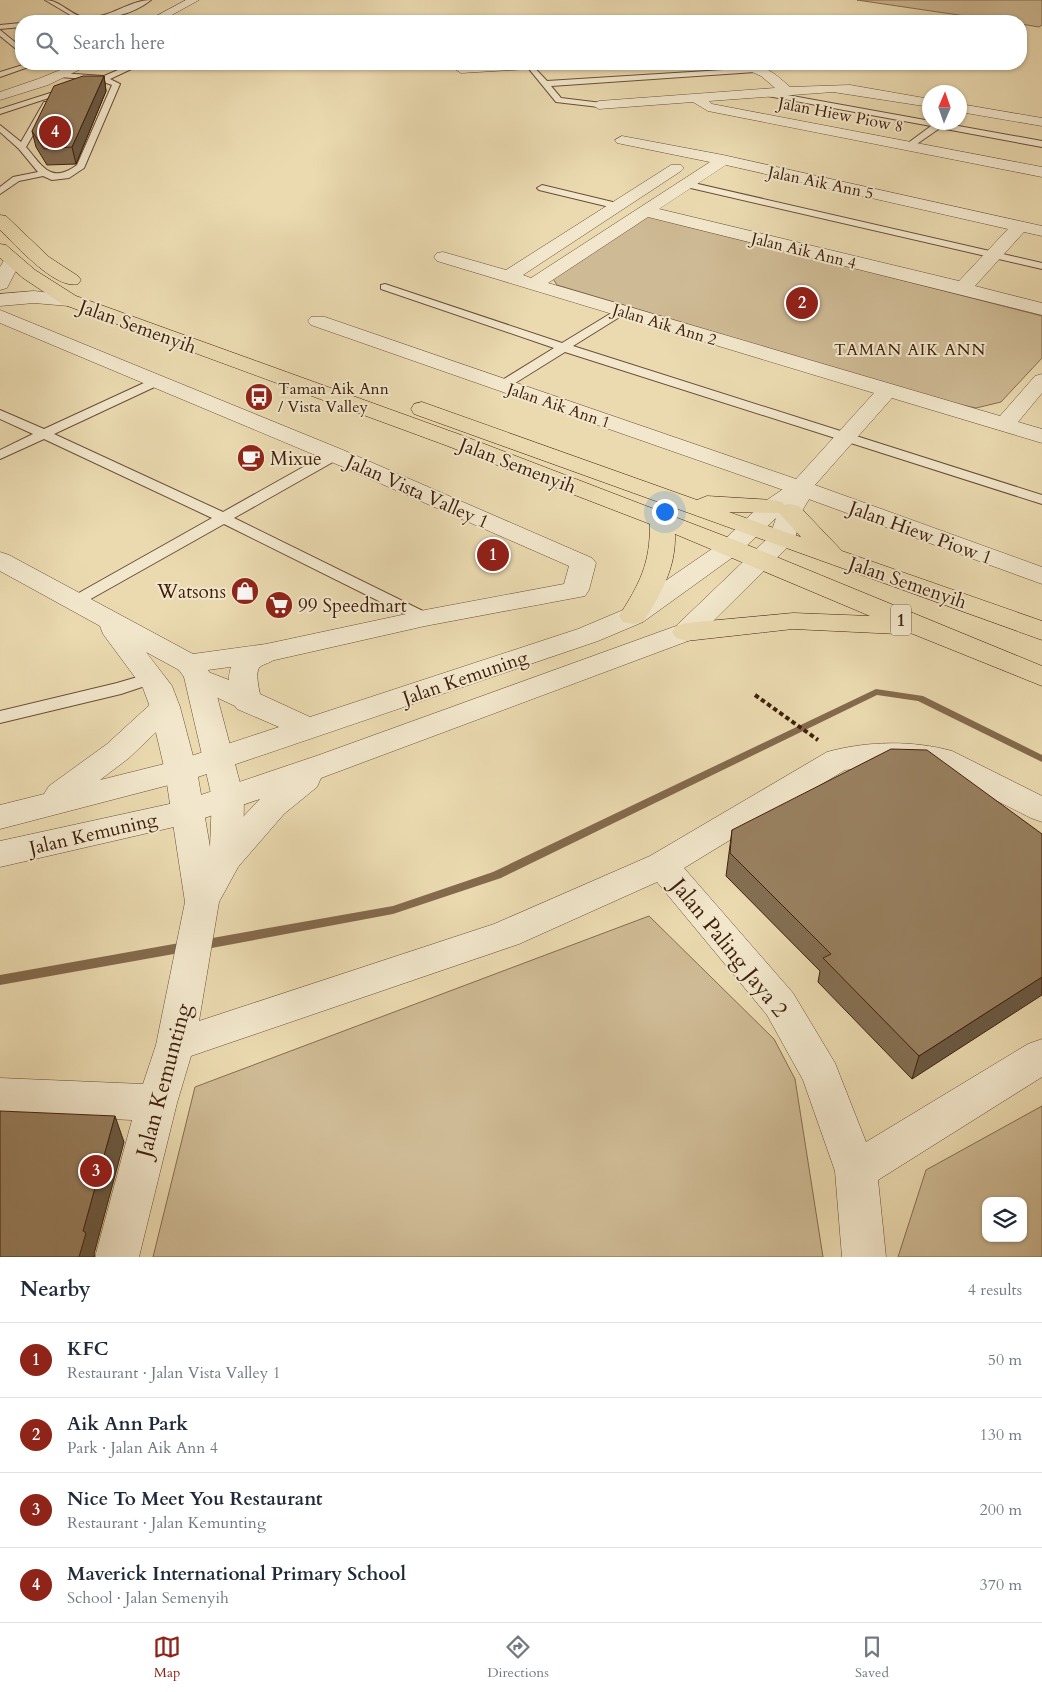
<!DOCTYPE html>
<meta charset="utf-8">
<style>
body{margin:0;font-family:Cardo,serif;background:#f6f6f7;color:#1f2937}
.controls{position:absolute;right:15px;bottom:15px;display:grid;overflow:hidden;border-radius:10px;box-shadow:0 1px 4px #0004}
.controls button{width:45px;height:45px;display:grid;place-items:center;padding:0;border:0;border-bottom:1px solid #e0e1e3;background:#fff;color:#1f2937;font:25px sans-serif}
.compass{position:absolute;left:922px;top:85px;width:45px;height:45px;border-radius:50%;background:#fff;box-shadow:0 1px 4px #0004;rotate:2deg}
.you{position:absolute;left:664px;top:511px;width:18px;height:18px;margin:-12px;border:4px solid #fff;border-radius:50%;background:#1a73e8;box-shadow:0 0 0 8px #1a73e833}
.badge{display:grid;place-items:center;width:32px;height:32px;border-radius:50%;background:#8f2418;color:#fff;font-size:16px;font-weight:700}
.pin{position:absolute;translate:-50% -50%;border:2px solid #fff;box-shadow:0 1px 5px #0006}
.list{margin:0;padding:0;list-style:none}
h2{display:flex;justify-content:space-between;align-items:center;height:65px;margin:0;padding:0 20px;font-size:21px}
h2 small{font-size:16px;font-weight:400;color:#747a83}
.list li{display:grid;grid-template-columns:32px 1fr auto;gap:15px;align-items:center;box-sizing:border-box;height:75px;padding:0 20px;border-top:1px solid #e0e1e3}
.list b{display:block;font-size:19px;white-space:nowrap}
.list p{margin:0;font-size:16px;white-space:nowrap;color:#747a83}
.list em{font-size:16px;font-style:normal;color:#747a83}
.icon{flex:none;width:28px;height:28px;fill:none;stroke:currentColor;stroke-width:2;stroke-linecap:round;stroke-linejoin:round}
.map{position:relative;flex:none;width:1042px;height:1257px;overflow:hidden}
.search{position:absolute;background:#fff;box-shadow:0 1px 4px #0004;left:15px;right:15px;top:15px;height:55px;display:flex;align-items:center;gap:12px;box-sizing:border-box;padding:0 18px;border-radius:20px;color:#747a83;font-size:19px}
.sheet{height:365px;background:#fff}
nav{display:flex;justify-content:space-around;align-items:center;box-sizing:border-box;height:70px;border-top:1px solid #e0e1e3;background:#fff;font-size:14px;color:#747a83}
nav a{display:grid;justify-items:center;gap:2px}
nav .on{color:#8f2418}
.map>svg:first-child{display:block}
.green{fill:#ceba94;stroke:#876d50;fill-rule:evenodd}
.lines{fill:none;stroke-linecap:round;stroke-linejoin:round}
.stream{fill:#846a4d;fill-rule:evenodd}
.service-casing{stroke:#6b4e35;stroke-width:2}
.minor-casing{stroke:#6b4e35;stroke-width:1}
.tertiary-casing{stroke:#6b4e35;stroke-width:1}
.primary-casing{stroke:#40200c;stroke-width:1}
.path{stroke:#40200c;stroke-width:4;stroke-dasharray:4.5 3;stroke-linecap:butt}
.service{fill:#f2e7cc;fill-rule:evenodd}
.minor{fill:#f2e7cc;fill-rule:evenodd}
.tertiary{fill:#f2e7cc;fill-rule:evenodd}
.primary{fill:#ebdab0;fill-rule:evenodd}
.wall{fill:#846f53;stroke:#40200c}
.shaded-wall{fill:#6b5a44;stroke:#40200c}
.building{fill:#998161;stroke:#40200c}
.labels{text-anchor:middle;stroke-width:4;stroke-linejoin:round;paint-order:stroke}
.far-street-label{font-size:16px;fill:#40200c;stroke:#f2e7cc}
.far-neighbourhood-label{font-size:16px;letter-spacing:1px;fill:#40200c;stroke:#f2e7cc}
.far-poi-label{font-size:16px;fill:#40200c;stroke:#f2e7cc;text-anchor:start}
.shield{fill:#f2e7cc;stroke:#755c46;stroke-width:1}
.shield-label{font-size:18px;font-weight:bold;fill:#40200c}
.street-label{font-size:19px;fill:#40200c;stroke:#f2e7cc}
.poi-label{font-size:19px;fill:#40200c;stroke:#f2e7cc;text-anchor:start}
.near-street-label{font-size:22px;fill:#40200c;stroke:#f2e7cc}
</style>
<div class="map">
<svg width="1042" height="1257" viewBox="0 0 1042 1257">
<rect width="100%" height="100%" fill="#ebdab0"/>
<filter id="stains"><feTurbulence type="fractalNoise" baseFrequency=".004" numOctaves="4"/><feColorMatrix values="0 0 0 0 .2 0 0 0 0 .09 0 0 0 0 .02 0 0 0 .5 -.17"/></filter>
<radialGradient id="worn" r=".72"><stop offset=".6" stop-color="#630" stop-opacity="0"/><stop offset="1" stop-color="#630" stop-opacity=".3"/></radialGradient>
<g class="green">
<path d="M857,0H1042V25L1039,27L1021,24V21H999Z"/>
<path d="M648,215L1042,316V358L1001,402L976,408L944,401L557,285L552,277Z"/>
<path d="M649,916L774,1039L795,1079L823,1257H153L195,1087Z"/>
<path d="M1042,1106V1257H898L926,1170ZM986,1201H1023V1238H986Z"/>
</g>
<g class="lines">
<g class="stream">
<path d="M876,689L923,696L1042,755V762L918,701L877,695L501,878L393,914L201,950L197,948L195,945L197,942L201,940L393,906L493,872Z"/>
<path d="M185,942L189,944L191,947L189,950L185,952L0,985V975Z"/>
</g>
<defs>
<g id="service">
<path d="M45,0C61,0 72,17 87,18C110,18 130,0 151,0C130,17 98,21 72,21L77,19Z"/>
<path d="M21,23V27L0,29V25Z"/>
<path d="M0,30L21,47V53L0,36Z"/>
<path d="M26,64H37L0,77V72Z"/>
<path d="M132,64H142L110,79L120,84L84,168L69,178L52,180L43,176L19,181L0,194V187L13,177L38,172L19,149L0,132V125L21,142L44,102H50L51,104L26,147C43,167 51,184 77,165L112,85L98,80L60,77L56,75L60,73L104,76Z"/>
<path d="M525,64H531L547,81L755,68L759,70L755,72L551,86L561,98L602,103L603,105L599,107L556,102Z"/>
<path d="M66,88L73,90L0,114V109Z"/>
<path d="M759,90L1042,141V147L940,128L911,148L907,145L908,143L931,126L756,94V90Z"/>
<path d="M685,181L1042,263V269L682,186L680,184Z"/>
<path d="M542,185L621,204L623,206L618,209L539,190L537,188Z"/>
<path d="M385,284L562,343L618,309H626V313L573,346L1042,495V504L565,352L507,388H499L497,385L499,382L554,348L381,289V285Z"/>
<path d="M159,376L165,380L163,383L54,434L223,512L330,452H340L342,455L340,458L234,518L431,615L433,618L431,621H419L224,524L80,605H68L66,602L68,599L212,518L44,439L0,459V450L33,434L0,419V410L44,429Z"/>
<path d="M151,673L157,674L160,678L157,682L121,694L0,723V711L117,683Z"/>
</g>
<g id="minor">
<path d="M485,64H552L546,68L461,73L455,69L461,65Z"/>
<path d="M739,64C764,64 772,71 790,87L850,85L930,99V107L833,92L709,101L712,104L1042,167V177L708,111L693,102L599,109L592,105L599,101L775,88L761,76L741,67Z"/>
<path d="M960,104L1042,118V126L960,112Z"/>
<path d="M622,136L723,155L1042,226V236L1024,232L975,286L1042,303V315L648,217L548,283L1000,416L1035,376L1042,374V393L1018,422L1042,429V443L892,398L815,485L1042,567V584L792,493L311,325L308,321L311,317H325L796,479L874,393L437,261L434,257L437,253L443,252L506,270L671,165H681L684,168L681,171L523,275L531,278L710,162L617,143L615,140ZM726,165L1008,229L959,281L659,209Z"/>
<path d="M12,256L18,257L21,261L7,288L0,290V267L6,257Z"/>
<path d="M34,291L76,296L78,300L76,304L69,306L34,303L0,306V294Z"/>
<path d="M0,310L343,450L592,558L596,563L589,590L585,596L425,626L266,662L208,670L212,677L244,798L243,858L219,902L199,1021L494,924L650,856L827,752C867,741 912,740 952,751L1042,796V822L1031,818L934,769L900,764L845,770L684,868L793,993L835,1063L866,1142L1028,1044L1042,1039V1077L878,1180L886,1257H842L835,1171L803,1080L767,1015L657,882L519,944L191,1056L177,1103L139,1257H95L132,1120L0,1114V1078L143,1084L156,1045L185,902L165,771L150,707L143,688L103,634L100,626L0,571V552L9,555L193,654L266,644L425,610L564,584L569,566L327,460L0,323ZM146,652L179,670L184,677L212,798L210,847L197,771L180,707L172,686Z"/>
</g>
<g id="tertiary">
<path d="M186,0H199L161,21H147Z"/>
<path d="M75,64H91L48,85L0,100V92L38,79Z"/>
<path d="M800,481L808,483L812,488L811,496L802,511L795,539L791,544L696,638L321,778L317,787L284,814L238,867L226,871L214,867L209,858L223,838L260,799L187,824L0,867V841L183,801L319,755L676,626L770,536L776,518L740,552L643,622L598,641L192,779L0,829V805L44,794L49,786L107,744L155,700L165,697L175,700L180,707L175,714L129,758L100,780L176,761L279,727L237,709L235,706L188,684L184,677L188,670L198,668L229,680C228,655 254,641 276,647L280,653C267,673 251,653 260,694L310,717L578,629L623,610L722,542L764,502L792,483Z"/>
</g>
<g id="primary">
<path d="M0,215L6,216L49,257L78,276L81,280L78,284C55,290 16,245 0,230Z"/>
<path d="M0,244L6,245L35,270L76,296L461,435L740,542L1042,666V686L908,632L899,634L793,629L686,641L676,638L672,632L676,626L686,623L793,613L870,616L675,534C676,568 661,594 643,622L633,624L623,622L619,616C640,583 650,564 650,524L445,445L62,304L23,278L0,258Z"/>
<path d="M422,402L697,500L707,496L773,500L782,502L784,505L790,504L799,506L842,551L1042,621V640L414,414L411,409L414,404ZM729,512L779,513L801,537L791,534Z"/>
</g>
</defs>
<use href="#service" class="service-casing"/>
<use href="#minor" class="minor-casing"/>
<use href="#tertiary" class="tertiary-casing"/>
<use href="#primary" class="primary-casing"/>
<path class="path" d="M755,695L818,740"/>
<use href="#service" class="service"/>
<use href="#minor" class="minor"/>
<use href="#tertiary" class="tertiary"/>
<use href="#primary" class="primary"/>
</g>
<g class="wall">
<path d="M104,76L106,91L76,164L47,165L36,147L32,131Z"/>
<path d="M732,830L1042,834L912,1079L818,982L820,971L726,876Z"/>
</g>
<g class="shaded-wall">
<path d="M104,76L106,91L76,164L72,147Z"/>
<path d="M1042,977V995L912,1079L919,1056Z"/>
<path d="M115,1116L124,1142L94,1254L95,1257H79L83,1231Z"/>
</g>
<g class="building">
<path d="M83,76H104L72,147L44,149L32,131L54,86Z"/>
<path d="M891,749L927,750L1042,834V977L919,1056L823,958L831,954L730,853L732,830Z"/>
<path d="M0,1111L115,1116L83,1231L86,1233L79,1257H0Z"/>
</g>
<defs>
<symbol id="bus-disc" viewBox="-11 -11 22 22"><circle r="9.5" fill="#8f2418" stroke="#f2e7cc"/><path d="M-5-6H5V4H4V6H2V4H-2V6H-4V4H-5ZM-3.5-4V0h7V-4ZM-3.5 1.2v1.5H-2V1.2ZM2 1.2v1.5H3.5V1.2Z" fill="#fff"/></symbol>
<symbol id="cafe-disc" viewBox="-11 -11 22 22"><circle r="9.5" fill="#8f2418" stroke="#f2e7cc"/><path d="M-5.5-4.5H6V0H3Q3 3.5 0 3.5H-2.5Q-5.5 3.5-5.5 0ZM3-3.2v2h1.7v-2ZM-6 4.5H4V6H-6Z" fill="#fff"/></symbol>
<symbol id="shop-disc" viewBox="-11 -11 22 22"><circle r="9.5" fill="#8f2418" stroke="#f2e7cc"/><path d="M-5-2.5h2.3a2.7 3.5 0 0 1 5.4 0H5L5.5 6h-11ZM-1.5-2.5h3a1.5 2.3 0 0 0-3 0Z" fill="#fff"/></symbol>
<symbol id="supermarket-disc" viewBox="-11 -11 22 22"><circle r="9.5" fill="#8f2418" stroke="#f2e7cc"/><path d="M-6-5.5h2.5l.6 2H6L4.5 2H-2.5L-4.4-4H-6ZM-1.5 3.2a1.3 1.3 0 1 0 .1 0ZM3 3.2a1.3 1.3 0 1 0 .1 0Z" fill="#fff"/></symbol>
</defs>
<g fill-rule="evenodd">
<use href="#bus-disc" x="243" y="381" width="32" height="32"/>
<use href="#cafe-disc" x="235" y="442" width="32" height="32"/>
<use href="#shop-disc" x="229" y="575" width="32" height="32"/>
<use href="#supermarket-disc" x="263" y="589" width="32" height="32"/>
</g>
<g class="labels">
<g class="far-street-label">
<text transform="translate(841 114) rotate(11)" y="6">Jalan Hiew Piow 8</text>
<text transform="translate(821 182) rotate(12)" y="6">Jalan Aik Ann 5</text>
<text transform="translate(804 250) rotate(14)" y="6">Jalan Aik Ann 4</text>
<text transform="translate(665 324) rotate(17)" y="6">Jalan Aik Ann 2</text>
<text transform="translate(559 405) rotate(19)" y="6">Jalan Aik Ann 1</text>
</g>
<g class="far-neighbourhood-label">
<text x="910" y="355">TAMAN AIK ANN</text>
</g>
<g class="far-poi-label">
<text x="278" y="394">Taman Aik Ann<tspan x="278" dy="18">/ Vista Valley</tspan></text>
</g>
<rect class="shield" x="891" y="604.5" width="20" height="31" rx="4"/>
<g class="shield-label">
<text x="901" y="626">1</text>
</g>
<g class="street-label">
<text transform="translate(138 326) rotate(20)" y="7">Jalan Semenyih</text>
<text transform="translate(518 465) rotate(21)" y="7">Jalan Semenyih</text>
<text transform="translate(418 491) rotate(24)" y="7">Jalan Vista Valley 1</text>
<text transform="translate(921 532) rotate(20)" y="7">Jalan Hiew Piow 1</text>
<text transform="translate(908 582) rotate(19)" y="7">Jalan Semenyih</text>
<text transform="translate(465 677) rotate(-19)" y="7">Jalan Kemuning</text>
<text transform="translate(93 833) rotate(-13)" y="7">Jalan Kemuning</text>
</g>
<g class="poi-label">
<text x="270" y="465">Mixue</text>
<text x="226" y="598" text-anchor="end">Watsons</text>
<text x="298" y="612">99 Speedmart</text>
</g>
<g class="near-street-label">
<text transform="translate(730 947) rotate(51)" y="8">Jalan Paling Jaya 2</text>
<text transform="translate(163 1080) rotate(-75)" y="8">Jalan Kemunting</text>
</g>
</g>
<rect width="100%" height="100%" filter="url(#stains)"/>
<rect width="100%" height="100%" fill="url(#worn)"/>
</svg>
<div class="controls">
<button><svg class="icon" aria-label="layers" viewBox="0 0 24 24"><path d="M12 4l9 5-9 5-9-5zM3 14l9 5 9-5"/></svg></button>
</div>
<svg class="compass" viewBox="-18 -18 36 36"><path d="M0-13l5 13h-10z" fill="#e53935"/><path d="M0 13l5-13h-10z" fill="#747a83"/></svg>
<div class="you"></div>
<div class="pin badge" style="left:493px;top:555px">1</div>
<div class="pin badge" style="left:802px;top:303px">2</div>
<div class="pin badge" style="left:96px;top:1171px">3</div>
<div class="pin badge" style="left:55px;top:132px">4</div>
<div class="search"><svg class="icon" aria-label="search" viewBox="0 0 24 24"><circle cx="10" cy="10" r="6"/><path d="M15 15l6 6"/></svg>Search here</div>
</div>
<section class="sheet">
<h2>Nearby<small>4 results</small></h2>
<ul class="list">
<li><span class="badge">1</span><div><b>KFC</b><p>Restaurant · Jalan Vista Valley 1</p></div><em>50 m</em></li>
<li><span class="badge">2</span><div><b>Aik Ann Park</b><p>Park · Jalan Aik Ann 4</p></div><em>130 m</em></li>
<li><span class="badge">3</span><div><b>Nice To Meet You Restaurant</b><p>Restaurant · Jalan Kemunting</p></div><em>200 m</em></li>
<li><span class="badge">4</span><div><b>Maverick International Primary School</b><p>School · Jalan Semenyih</p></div><em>370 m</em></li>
</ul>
</section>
<nav>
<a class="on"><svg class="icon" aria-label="map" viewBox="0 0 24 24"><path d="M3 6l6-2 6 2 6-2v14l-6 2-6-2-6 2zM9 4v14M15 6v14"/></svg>Map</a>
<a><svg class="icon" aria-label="directions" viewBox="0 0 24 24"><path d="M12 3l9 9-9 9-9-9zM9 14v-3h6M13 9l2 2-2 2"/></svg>Directions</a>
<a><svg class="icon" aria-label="saved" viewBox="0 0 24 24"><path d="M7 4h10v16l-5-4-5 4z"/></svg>Saved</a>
</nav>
